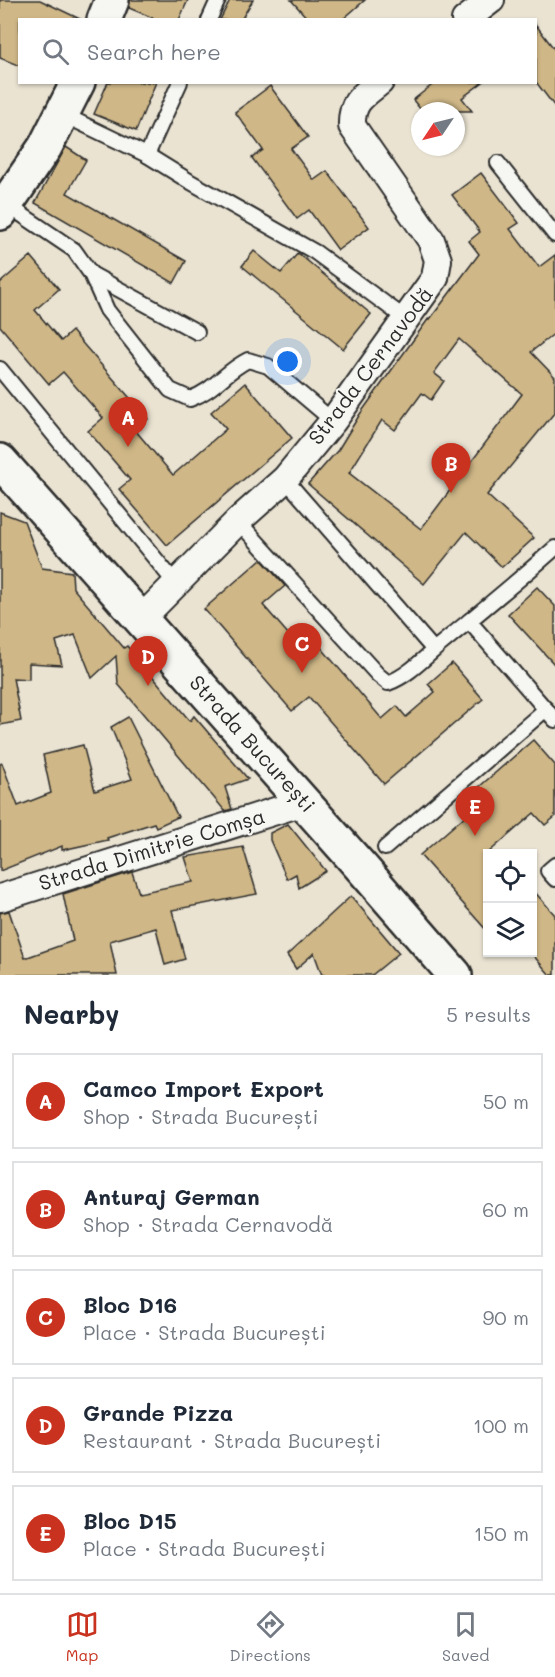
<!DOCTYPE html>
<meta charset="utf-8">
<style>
body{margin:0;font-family:Mali,sans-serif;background:#f2f2f3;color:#1f2937}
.controls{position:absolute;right:18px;bottom:18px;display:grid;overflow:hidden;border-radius:0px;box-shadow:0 2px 4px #0004}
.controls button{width:54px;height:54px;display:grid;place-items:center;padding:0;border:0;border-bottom:2px solid #e0e1e3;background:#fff;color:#1f2937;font:30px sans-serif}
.compass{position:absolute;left:411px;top:102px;width:54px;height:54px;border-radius:50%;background:#fff;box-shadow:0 2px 4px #0004;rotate:235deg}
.you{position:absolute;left:288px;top:362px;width:21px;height:21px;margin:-15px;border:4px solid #fff;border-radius:50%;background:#1a73e8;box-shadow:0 0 0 9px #1a73e833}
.badge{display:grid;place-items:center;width:39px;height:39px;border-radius:50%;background:#c8321e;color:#fff;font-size:20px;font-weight:700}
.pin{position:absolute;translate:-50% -50px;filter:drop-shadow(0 2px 3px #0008)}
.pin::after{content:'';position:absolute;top:32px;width:21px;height:18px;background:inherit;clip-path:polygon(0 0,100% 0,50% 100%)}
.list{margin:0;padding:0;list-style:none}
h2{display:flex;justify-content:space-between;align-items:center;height:78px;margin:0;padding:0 24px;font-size:26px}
h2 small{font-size:20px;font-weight:400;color:#747a83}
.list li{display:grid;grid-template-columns:39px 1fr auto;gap:18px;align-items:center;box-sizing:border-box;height:96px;margin:0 12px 12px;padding:0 12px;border:2px solid #e0e1e3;border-radius:0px}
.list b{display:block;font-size:22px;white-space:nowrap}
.list p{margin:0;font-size:20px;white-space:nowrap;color:#747a83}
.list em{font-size:20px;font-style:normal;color:#747a83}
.icon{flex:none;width:33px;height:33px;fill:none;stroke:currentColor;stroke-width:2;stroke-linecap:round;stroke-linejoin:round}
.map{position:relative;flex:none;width:555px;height:975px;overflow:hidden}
.search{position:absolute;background:#fff;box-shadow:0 2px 4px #0004;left:18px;right:18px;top:18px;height:66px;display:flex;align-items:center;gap:15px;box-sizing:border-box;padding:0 21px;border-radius:0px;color:#747a83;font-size:22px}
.sheet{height:618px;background:#fff}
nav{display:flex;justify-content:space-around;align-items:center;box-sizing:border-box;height:84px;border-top:2px solid #e0e1e3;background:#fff;font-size:16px;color:#747a83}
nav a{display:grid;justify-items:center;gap:3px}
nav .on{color:#c8321e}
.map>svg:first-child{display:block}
.building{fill:#cfb787;stroke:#2b2b2b;stroke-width:1.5;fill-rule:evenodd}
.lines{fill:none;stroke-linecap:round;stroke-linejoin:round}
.lane-casing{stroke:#2b2b2b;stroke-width:18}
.street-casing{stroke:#2b2b2b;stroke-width:30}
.secondary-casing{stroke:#2b2b2b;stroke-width:38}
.lane{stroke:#f6f6f2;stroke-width:14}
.street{stroke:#f6f6f2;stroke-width:26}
.secondary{stroke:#f6f6f2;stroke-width:33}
.labels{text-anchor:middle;stroke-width:4.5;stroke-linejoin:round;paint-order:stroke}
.street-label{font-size:21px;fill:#2b2b2b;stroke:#f6f6f2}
</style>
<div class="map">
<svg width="555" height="975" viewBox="0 0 555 975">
<rect width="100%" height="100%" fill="#eae3d2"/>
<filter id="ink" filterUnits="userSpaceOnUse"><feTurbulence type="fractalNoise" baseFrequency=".0167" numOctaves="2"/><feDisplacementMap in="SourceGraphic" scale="12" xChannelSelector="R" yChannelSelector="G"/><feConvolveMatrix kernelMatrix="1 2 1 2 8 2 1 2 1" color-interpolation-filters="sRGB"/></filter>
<g filter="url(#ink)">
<g class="building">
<path d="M0,0H40L82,20H20V66L0,58Z"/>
<path d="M130,0H188L179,20H158L129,8Z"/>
<path d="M230,0H253L241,20H220Z"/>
<path d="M291,0H365L342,20H309Z"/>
<path d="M536,25L555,50V107L536,82Z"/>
<path d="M108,82H156L136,131L94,114Z"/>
<path d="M436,82H483L462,98L472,111H422L413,100Z"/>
<path d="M270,86L308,137L291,149L314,180L327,171L369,227L338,250L309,210L297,219L252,158L263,150L235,112Z"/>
<path d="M66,147L86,160L67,193L186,261L174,283L35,203Z"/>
<path d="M481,173L519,223L510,229L539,267L555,255V333L531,352L555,377V412L487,495L534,538L502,567L466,532L424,584L308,484L338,450L360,414L429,318L430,319L479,254L469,241L480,232L452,195ZM459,339L522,394L421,529L349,473L382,420L395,430L422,393L431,400L444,381L434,373Z"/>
<path d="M254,251L281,273L298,253L371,314L343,349L242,266Z"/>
<path d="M31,256L59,289L35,310L61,341L72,331L148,419L135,430L173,475L226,429L211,412L245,383L292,438L167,545L119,489L130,480L88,431L103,418L63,372L49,384L0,326V283Z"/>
<path d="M0,512L24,521L42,568L72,572L73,588L124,648L127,646L190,721L194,716L248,779L225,787L232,809L225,811L118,684L116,656L92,678L75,635L56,641L62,665L29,663V679L13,678L21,721L0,725Z"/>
<path d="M261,559L285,586L263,605L302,650L314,639L382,719L397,706L406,717L435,692L428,684L452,663L483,699L384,784L309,697L292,711L204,609Z"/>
<path d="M537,587L555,606V665L508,614Z"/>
<path d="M128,717L178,817L156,827L154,823L107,838L108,840L62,850V846L0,871V764L2,763L18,806L51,793L43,755L83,745L95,791L132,779L111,727Z"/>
<path d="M533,740L555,765V817L545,825L534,813L488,853V932L420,855L480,803L472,793Z"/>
<path d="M288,824L326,871L299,888L296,874L287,879L270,840V833Z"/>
<path d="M243,847L257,894L172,910L185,959L165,965L156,928L110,941L117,975H0V913L9,911L25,958L73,941L63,894L132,872L139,893L193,882L185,857Z"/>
<path d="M532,889L555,915V975H550L532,954Z"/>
<path d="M351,896L399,953L372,975H322L314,953L296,969L287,955Z"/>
</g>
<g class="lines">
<defs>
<g id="lane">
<path d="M209,20L218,0"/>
<path d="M62,114L147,155L189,181L315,252L406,319"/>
<path d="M147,155L180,82"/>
<path d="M498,163L555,235"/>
<path d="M6,204L74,250L91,274L107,310L170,390L190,399C215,390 224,372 248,360L268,366L333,421"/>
<path d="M91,274L197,332"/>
<path d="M0,369L176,584"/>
<path d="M285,479L434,650"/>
<path d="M238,521L378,675L388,683C408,676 425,657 441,644C479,613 518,581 555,548"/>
<path d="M469,621L555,720"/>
<path d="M385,848L546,709"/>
<path d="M555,865L548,871L555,879"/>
</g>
<g id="street">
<path d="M465,20L491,0"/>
<path d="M141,619L238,521L285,479L333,421L435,278L438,260L431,240L352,126C351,102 362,96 380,82"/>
<path d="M0,898L304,802"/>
</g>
<g id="secondary">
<path d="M104,20L112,0"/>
<path d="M0,213L45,147L78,82"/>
<path d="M0,461L362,868L455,975"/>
</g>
</defs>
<use href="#lane" class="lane-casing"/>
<use href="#street" class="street-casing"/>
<use href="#secondary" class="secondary-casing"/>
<use href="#lane" class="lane"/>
<use href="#street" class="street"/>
<use href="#secondary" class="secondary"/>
</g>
</g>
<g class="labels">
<g class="street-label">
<text transform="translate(371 366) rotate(-53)" y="7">Strada Cernavodă</text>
<text transform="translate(252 744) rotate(48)" y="7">Strada București</text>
<text transform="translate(152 850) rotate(-17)" y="7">Strada Dimitrie Comșa</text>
</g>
</g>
</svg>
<div class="controls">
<button><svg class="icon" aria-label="locate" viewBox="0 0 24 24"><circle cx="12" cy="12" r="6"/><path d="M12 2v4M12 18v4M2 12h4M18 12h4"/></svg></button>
<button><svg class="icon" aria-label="layers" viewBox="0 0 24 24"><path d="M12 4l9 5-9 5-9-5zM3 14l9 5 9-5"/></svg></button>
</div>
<svg class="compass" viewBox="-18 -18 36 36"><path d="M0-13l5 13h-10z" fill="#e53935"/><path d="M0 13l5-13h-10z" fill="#747a83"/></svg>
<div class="you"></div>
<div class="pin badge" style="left:128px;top:447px">A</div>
<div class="pin badge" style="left:451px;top:493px">B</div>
<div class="pin badge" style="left:302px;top:673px">C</div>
<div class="pin badge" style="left:148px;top:686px">D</div>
<div class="pin badge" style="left:475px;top:836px">E</div>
<div class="search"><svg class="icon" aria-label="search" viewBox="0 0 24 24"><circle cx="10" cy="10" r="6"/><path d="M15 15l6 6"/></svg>Search here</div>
</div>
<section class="sheet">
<h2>Nearby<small>5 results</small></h2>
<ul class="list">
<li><span class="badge">A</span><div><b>Camco Import Export</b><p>Shop · Strada București</p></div><em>50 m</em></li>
<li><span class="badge">B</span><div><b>Anturaj German</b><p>Shop · Strada Cernavodă</p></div><em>60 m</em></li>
<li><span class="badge">C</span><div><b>Bloc D16</b><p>Place · Strada București</p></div><em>90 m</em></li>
<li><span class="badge">D</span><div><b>Grande Pizza</b><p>Restaurant · Strada București</p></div><em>100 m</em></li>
<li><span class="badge">E</span><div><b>Bloc D15</b><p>Place · Strada București</p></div><em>150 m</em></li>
</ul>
</section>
<nav>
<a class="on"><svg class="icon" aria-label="map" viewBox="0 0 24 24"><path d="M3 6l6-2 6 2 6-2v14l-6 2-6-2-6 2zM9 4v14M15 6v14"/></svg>Map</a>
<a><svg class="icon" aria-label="directions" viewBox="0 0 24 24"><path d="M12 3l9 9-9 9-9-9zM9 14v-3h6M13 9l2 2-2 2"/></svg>Directions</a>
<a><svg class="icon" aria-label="saved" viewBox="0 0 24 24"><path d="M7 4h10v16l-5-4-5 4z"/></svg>Saved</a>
</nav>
